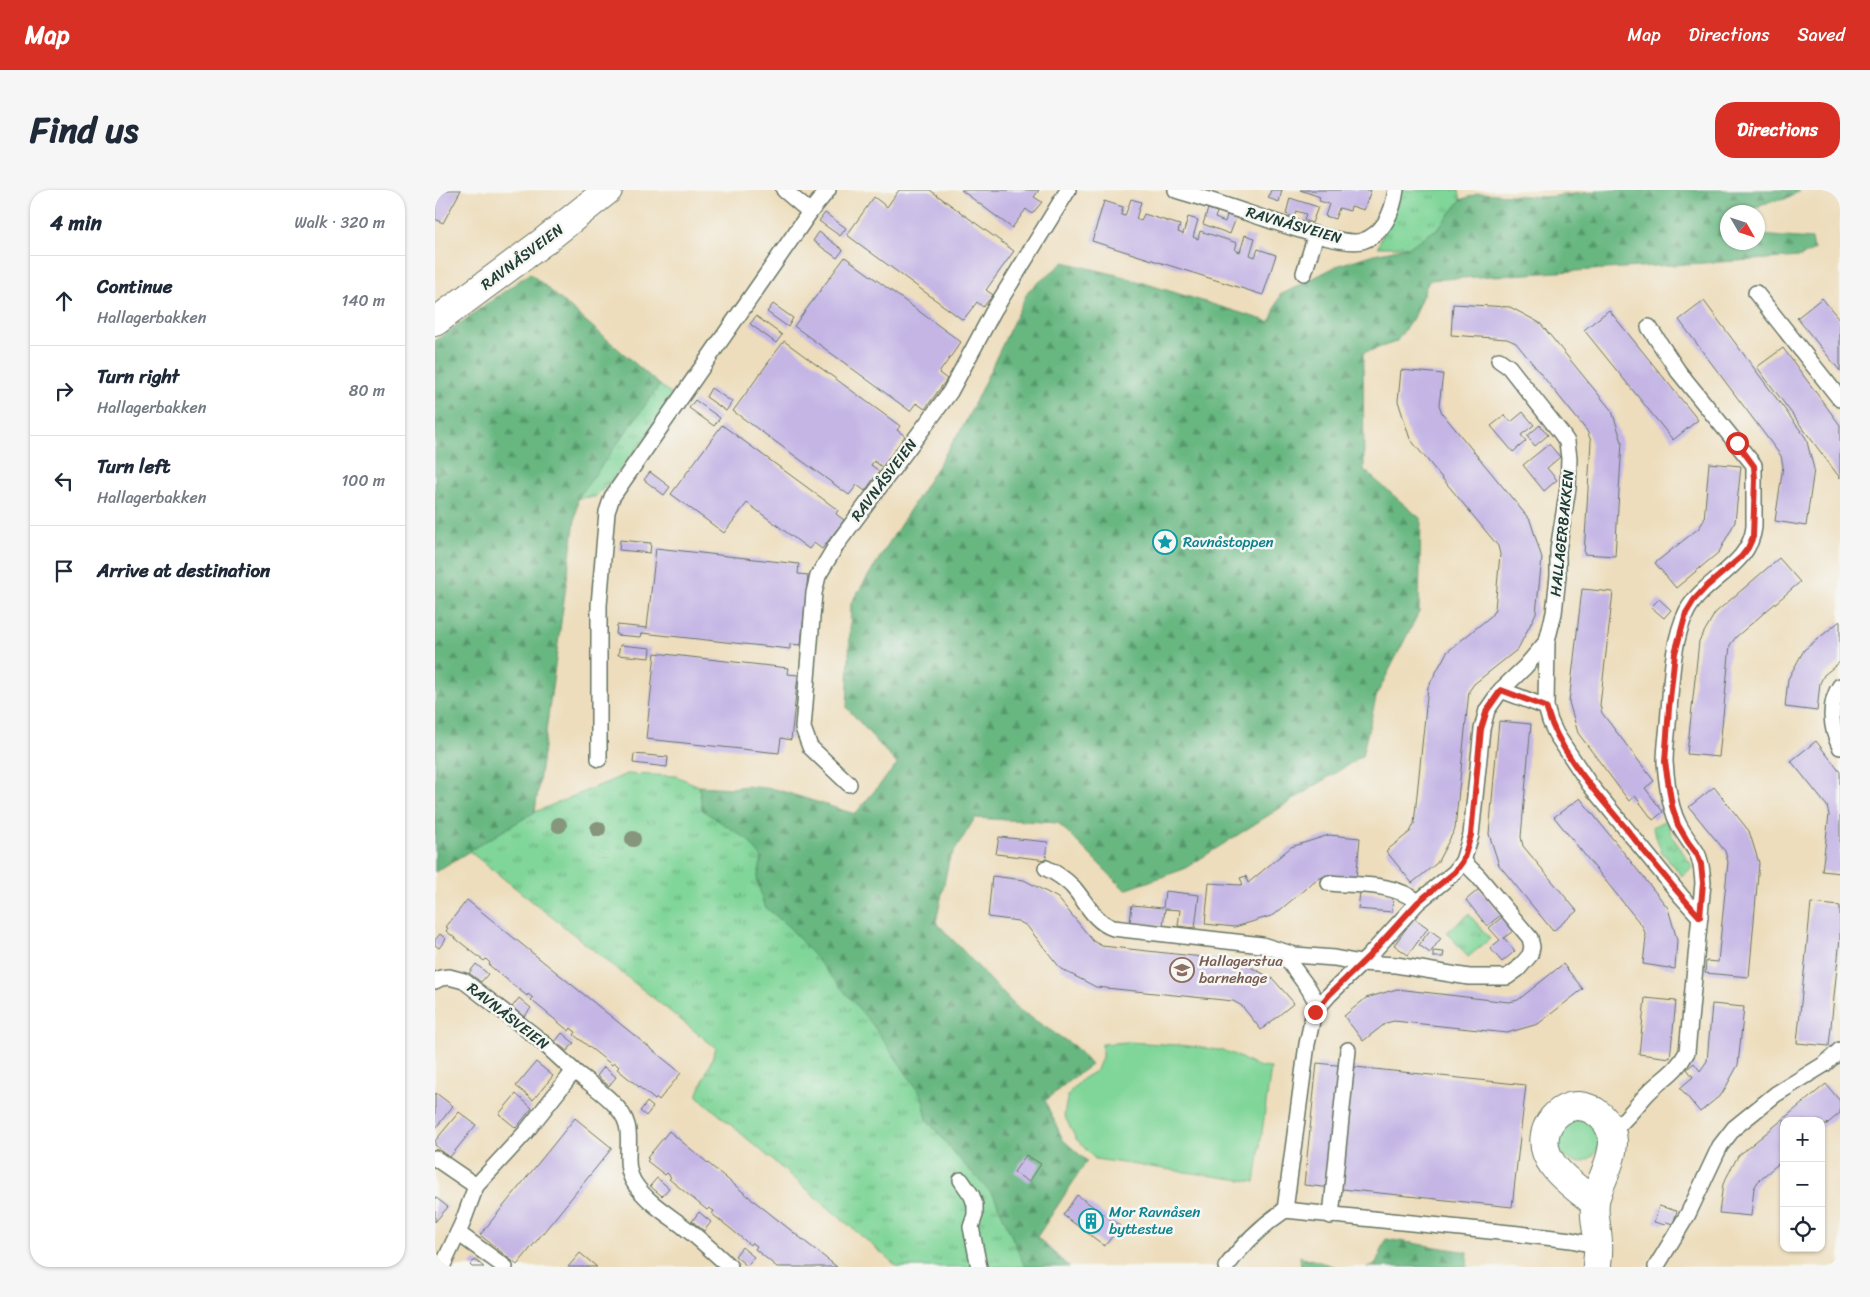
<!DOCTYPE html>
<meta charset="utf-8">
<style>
body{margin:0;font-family:Sriracha,sans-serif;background:#f6f6f7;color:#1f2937}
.controls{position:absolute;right:15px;bottom:15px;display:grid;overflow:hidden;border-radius:10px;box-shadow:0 1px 4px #0004}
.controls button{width:45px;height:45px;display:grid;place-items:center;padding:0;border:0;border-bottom:1px solid #e0e1e3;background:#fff;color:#1f2937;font:25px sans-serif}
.compass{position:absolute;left:1285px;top:15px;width:45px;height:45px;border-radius:50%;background:#fff;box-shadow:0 1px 4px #0004;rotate:129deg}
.stop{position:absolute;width:15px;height:15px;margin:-11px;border:4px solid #d93025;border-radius:50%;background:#fff}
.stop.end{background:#d93025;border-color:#fff;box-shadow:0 1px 5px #0008}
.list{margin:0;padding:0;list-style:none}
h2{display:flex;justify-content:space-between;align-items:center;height:65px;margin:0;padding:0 20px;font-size:21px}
h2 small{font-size:16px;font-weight:400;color:#747a83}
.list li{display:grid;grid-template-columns:32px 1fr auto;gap:15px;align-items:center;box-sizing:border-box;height:90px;padding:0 20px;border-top:1px solid #e0e1e3}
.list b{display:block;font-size:19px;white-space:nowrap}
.list p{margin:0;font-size:16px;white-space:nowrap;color:#747a83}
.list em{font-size:16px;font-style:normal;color:#747a83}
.icon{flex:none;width:28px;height:28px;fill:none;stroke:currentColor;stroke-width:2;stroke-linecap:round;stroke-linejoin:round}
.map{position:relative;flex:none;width:1405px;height:1077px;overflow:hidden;border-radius:20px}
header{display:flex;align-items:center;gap:30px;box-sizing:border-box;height:70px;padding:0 25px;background:#d93025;color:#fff}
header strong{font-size:24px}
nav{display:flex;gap:28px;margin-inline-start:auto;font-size:18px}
.intro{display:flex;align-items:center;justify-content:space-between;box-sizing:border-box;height:120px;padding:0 30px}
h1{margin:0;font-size:35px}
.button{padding:12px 22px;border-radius:20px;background:#d93025;color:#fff;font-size:18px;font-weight:700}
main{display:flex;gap:30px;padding:0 30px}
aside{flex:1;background:#fff;border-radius:20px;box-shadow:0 1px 4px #0004}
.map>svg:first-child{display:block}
.grass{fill:#80d699;stroke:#508a66}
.forest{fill:url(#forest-firs);stroke:#447a5a}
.park{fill:url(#park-tufts);stroke:#508a66}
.building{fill:#c4b5e5}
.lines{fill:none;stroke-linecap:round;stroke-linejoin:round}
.lane-casing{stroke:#677564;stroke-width:18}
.street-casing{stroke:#677564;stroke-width:30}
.lane{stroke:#fff;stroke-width:15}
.street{stroke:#fff;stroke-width:28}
.tree{fill:#86967c}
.route{stroke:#d93025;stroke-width:6}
.labels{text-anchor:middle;stroke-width:5;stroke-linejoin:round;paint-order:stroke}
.street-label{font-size:15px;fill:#1f3d34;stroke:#f6f6f2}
.culture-label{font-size:15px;fill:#0d838f;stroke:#f6f6f2;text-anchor:start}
.education-label{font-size:15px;fill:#785e54;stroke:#f6f6f2;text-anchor:start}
</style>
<header>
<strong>Map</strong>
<nav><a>Map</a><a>Directions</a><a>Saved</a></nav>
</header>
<div class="intro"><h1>Find us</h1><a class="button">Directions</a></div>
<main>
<aside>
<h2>4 min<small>Walk · 320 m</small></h2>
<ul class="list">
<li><svg class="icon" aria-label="ahead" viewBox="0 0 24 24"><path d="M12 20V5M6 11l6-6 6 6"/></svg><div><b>Continue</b><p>Hallagerbakken</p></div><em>140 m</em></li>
<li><svg class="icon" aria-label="right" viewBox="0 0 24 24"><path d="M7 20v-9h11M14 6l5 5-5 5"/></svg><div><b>Turn right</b><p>Hallagerbakken</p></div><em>80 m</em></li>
<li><svg class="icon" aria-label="left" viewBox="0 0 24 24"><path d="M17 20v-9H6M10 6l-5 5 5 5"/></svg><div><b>Turn left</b><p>Hallagerbakken</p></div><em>100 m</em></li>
<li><svg class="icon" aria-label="arrive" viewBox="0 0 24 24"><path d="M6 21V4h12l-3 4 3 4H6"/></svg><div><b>Arrive at destination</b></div></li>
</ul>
</aside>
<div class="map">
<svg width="1405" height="1077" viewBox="0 0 1405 1077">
<defs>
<pattern id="forest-firs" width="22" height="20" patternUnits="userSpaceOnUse" patternTransform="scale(1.25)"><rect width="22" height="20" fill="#68b781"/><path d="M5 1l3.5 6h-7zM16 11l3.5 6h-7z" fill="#55966a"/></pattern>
<pattern id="park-tufts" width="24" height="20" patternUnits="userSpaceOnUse" patternTransform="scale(1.25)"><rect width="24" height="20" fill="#80d699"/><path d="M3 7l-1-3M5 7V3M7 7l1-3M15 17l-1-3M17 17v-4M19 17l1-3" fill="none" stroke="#68af7e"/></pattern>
</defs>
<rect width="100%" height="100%" fill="#f6f6f2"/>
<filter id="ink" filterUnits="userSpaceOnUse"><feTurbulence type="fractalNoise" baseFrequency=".02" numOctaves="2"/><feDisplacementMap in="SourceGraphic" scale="10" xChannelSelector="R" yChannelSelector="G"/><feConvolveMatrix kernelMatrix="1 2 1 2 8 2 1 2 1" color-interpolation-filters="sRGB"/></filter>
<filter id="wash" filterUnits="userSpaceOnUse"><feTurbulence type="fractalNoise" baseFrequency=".0096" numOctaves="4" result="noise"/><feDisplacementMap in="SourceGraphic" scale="20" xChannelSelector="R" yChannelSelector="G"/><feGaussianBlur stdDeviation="1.12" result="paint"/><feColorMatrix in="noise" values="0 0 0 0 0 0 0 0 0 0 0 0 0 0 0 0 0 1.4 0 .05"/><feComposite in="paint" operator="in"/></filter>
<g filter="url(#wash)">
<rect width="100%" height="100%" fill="#edddbc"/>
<g class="grass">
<path d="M692,852C725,854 758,855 789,861C807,865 815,878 836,878L820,992L660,969L641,949L629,925L633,904L647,889L662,880L667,867V854Z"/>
<circle cx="1143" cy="951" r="21"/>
</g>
<g class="forest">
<path d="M1160,0H1365L1354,8L1327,14L1315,22H1292V52H1322L1323,43L1324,45L1377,49L1379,60L1366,67L994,90L978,128L961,152L928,163L929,280L986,329L984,422L942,504L927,566L749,679L690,700L623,633L540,628L514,670L501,732L583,819L639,856L656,875L635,890L610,911L628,950L652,971L602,1047L634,1077H590L559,1007L527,972L492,929L487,906L355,738L329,716L322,689L327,668L267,620L264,596L296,598L311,596L340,599L420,624L462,574L412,518L416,413L531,231L593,101L629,72L686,86L835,132L845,105L904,75L939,64L974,57L1003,38L1026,10L1044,3L1109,7L1159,2Z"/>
<path d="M95,83L225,195L143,308L100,622L0,682V151Z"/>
<path d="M951,1049L1033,1062L1032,1077H932L941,1074Z"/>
<path d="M865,1066L901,1077H866Z"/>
</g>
<g class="park">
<path d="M964,0H1024L1026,10L1003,38L974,57H943Z"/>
<path d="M225,195L240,207C214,242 191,277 160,307L143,308Z"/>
<path d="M192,584L241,586L264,596L267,620L313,650L327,668L322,689L329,716L355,738L437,834L487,906L492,930L527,972L559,1006L590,1077H463L262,906L281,858L34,661L100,622Z"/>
<path d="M1231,630L1238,648L1258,677L1247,686L1227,662L1217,637Z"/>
<path d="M1034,724L1055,749L1033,767L1012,742Z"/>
</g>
<g id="blocks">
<g class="building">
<path d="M0,0H26L8,33L0,29Z"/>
<path d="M464,0H495L579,61L551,100L558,105L548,117L542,112L528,130L412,45L439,7L452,17Z"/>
<path d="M526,0H604L599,7L607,12L597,24L591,19L577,38Z"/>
<path d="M836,0H847L844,12L833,8Z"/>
<path d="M865,0H936L929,20L916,16L915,21L904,18L900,29L890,26L894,14L884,11L885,7Z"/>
<path d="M855,8L883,17L877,33L869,30L871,24L861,21L859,27L851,24Z"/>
<path d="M696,9L706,12L701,29L706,31L709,24L745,35L743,42L748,44L753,27L763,30L758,47L763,49L765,41L802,53L800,60L805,62L810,45L820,48L815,65L820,67L823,59L841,65L828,105L657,51L669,11L688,17L686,25L690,26Z"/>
<path d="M773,19L782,22L780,28L790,32L792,25L801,28L795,44L768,34Z"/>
<path d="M390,23L411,38L405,46L384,31Z"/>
<path d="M384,42L408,60L402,68L378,51Z"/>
<path d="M410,67L526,152L504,183L512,189L490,219L481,213L475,221L359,136Z"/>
<path d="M1387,108L1405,130V181L1362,128Z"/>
<path d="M1269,111L1371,248L1379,279L1371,336L1340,331L1348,276L1346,266L1244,130Z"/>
<path d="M338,114L358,128L353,137L332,122Z"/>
<path d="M1018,114L1075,117L1105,133L1177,221L1187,252L1180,366L1149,364L1156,251L1152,241L1081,153L1072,149L1016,145Z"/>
<path d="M1174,120L1263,230L1238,250L1149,140Z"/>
<path d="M321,126L347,145L341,153L315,134Z"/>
<path d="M349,151L465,236L462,240L470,246L447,277L439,271L436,275L444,281L430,301L422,295L414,305L298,221Z"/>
<path d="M1348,158L1405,235V288L1322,177Z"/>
<path d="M966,180L1008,184L1004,215L1007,223L1095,330L1107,368L1101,423L1083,459L1039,494L1034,501L1020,639L1002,673L977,693L951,661L975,642L979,634L993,497L1012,462L1056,426L1060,419L1065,364L1063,356L975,249L963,211Z"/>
<path d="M276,198L297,212L291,221L271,207Z"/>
<path d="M260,210L285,228L279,236L254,218Z"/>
<path d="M1088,222L1099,235L1086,245L1091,251L1078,262L1056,236L1070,225L1076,232Z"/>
<path d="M287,235L403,320L401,324L409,330L387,359L379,353L374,359L312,313L289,343L236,304Z"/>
<path d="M1105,235L1113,245L1100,256L1092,246Z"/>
<path d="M1114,254L1125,267L1112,278L1122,290L1109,301L1088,275Z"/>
<path d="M1274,273L1306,276L1300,332L1284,362L1241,398L1220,373L1264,338L1269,330Z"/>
<path d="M215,282L235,297L229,305L209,290Z"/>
<path d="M185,350L216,353L215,363L184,360Z"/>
<path d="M221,358L364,374L363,384L373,385L366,455L355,454V459L207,443L206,447L181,445L182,435L212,438Z"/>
<path d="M1344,368L1365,392L1301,447L1295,455L1284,567L1252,564L1264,451L1280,423Z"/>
<path d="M1147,399L1178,402L1165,515L1167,523L1219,591L1210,598L1228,622L1218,630L1200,606L1194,611L1143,543L1134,512Z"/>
<path d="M1224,409L1236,420L1229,428L1216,417Z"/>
<path d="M1405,431V472L1389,485L1385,493L1382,521L1350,517L1353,489L1369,460Z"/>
<path d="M185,455L216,458L215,468L183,465Z"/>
<path d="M220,463L353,478L352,484L363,485L356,550L346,548L344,563L211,549Z"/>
<path d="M1064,531L1096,534L1086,647L1088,656L1142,721L1118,741L1064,675L1054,644Z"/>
<path d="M1381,551L1405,582V683L1387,681L1394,625L1392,616L1356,571Z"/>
<path d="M199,564L233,567L232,577L198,573Z"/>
<path d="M1279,597L1314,641L1324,673L1314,787L1270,783L1271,771L1283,772L1293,672L1290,661L1254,617Z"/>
<path d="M1145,608L1233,718L1242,750L1240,779L1208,774L1211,747L1208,737L1119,627Z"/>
<path d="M894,645L925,648L921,690L891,686L882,689L839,725L800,737L770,734L774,693L805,695L808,694L805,688L811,686L813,693L856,657Z"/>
<path d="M564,647L613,652L611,670L561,664Z"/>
<path d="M557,686L589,690L623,708L658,751L667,756L804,771L838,789L859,813L826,840L807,816L798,811L661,797L626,779L592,736L583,731L553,727Z"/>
<path d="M1044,699L1066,725L1052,736L1031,710Z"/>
<path d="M730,701L764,705L760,738L743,736L745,720L730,719L728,736L695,732L697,715L728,718Z"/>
<path d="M925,702L958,705L957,722L923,719Z"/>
<path d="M32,710L246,883L224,910L222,908L220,910L182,879L184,877L182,875L179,873L177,875L139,845L141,842L138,840L136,838L134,841L96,810L98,808L93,804L92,806L54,775L55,773L51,769L49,771L11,741L13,738L11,737Z"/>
<path d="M1376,713L1405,716V748L1394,856L1362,853Z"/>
<path d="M1067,727L1079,740L1069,748L1080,761L1067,772L1055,758L1065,750L1054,738Z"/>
<path d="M979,728L993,738L973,765L959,755Z"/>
<path d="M995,740L1006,748L995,763L984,755Z"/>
<path d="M5,744L11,749L4,758L0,755V750Z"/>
<path d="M998,761L1009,762L1008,767H998Z"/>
<path d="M41,774L53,784L46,792L34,783Z"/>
<path d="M1128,774L1148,799L1103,834L1072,843L959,831L951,833L928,851L909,826L931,808L962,799L1074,812L1083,810Z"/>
<path d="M84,808L96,818L89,827L77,817Z"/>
<path d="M1210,808L1241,811L1235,868L1204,864Z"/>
<path d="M1277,814L1309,817L1303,875L1287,904L1265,922L1245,898L1258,887L1252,879L1259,873L1265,881L1272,871Z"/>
<path d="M127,843L139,853L132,861L120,852Z"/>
<path d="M101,872L118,886L98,910L81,896Z"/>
<path d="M882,873L1091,895L1077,1017L869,995Z"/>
<path d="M169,877L181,887L174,896L162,886Z"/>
<path d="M1391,894L1405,911V923L1386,939V931H1349V969L1324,990L1319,998L1316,1026L1284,1023L1288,994L1303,966Z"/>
<path d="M1,903L18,916L0,939V905Z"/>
<path d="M81,904L97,918L81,938L64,924Z"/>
<path d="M212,912L218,917L211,926L205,921Z"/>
<path d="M24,922L41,935L15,967L0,955V951Z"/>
<path d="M140,928L177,958L82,1075L45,1045Z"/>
<path d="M234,941L319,1011L402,1077H342L320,1059L322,1056L319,1054L317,1052L315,1055L296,1039L277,1024L279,1021L274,1018L272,1020L234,989L236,987L232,983L230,985L212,971L214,969L212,968Z"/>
<path d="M591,965L606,974L594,992L579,982Z"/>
<path d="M222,988L234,998L227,1006L215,996Z"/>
<path d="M642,1005L685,1036L670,1056L628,1025Z"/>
<path d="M0,1007L13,1017L0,1032Z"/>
<path d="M1224,1016L1242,1021L1238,1034L1231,1032L1230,1035L1219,1032Z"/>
<path d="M264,1022L276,1032L269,1041L257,1031Z"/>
<path d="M307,1057L319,1067L312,1076L300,1066Z"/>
<path d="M145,1063L162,1077H133Z"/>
<path d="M40,1070L49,1077H37L35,1075Z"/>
</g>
</g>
</g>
<g filter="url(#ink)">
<use href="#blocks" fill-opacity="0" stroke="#677564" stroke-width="1"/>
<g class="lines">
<defs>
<g id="lane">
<path d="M349,0L375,22"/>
<path d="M741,0C765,7 789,15 813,23C836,30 907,57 927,51C949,44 958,21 961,0"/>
<path d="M869,83L881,45"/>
<path d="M1321,103L1405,209"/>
<path d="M1064,170L1074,177L1126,243L1132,252L1134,268L1133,298L1123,360V386L1119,423L1112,451L1111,517L1115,531L1121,544L1155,595L1246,706L1265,727"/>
<path d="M1405,496C1393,514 1396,539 1405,557"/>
<path d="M1066,500L1090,477L1112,451"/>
<path d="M164,569V415L172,322L177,307L375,22L393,0"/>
<path d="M414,594L375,557L368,538L379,403L383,386L402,354L515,202L559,120L633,0"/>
<path d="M611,678C621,683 629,688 637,696C651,711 658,731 678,738L827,755L860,765L899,768L926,773L961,775L1034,787H1072L1083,779L1095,765L1097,757L1095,748L1043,686L1028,671"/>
<path d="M894,693C924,696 958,692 983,712"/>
<path d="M846,761L874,799L884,817"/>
<path d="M0,791L6,788L14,787L29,791L104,849L139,881"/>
<path d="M1177,941C1191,930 1200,917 1212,904C1227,888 1241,883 1252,862L1268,693C1267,683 1267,672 1262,663C1252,647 1242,637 1237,617C1233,603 1231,586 1230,572C1230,559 1232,546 1233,534C1236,500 1236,452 1252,421C1269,389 1315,376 1319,337V275L1243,181L1214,137"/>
<path d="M0,968L41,996"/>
<path d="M526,990L537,1006L540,1015V1025L536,1037L544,1077"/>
<path d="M850,1020L872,854L879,822L894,805L933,767L983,712L1020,682L1028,671L1036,645L1047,539L1052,520L1066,500L1111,517"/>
<path d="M896,1026L913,860"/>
<path d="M23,1043L70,1077"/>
<path d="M7,1077L27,1034L41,996L90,943L139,881C155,894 187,914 192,935C197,955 187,975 200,994C212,1012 232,1024 249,1037C265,1049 280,1063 295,1077"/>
<path d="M791,1077C808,1054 826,1036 850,1020L1084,1044L1136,1050L1164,1056"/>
<path d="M1221,1077L1253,1024L1285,956L1299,938L1341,904L1390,874L1405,860"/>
</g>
<g id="street">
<path d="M0,132L108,52L173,0"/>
<path d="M1159,1012C1137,994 1099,971 1112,938C1115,931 1120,925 1126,921C1148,906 1177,927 1178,951C1178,967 1170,983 1164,998C1163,1002 1160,1008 1160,1012C1158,1026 1163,1041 1163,1054C1164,1062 1162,1070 1162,1077"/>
</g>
</defs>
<use href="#lane" class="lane-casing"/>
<use href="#street" class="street-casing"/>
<use href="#lane" class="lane"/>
<use href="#street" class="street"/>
</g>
<g class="tree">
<circle cx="124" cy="635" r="8"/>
<circle cx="163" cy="639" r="8"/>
<circle cx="198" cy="649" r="8"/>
</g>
</g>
<g class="lines" filter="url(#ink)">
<path class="route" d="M880,822L894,805L933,767L983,712L1020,682L1028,671L1036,645L1046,539L1052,520L1066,500L1111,517C1124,563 1159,600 1189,636C1214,667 1238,698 1265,727L1268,693L1266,674L1262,664L1253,652L1243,635L1237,616L1230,572L1234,518L1240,463L1251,423L1259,410L1271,397L1306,367L1313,358L1318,347L1320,290L1319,276L1302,253"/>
</g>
<defs>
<symbol id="sight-ring" viewBox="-11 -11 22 22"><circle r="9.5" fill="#f6f6f2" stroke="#0f9aa8" stroke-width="1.5"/><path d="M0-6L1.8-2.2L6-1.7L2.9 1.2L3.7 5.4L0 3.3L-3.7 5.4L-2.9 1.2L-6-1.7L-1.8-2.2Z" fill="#0f9aa8"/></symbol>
<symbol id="school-ring" viewBox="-11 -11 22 22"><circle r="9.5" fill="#f6f6f2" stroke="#8d6e63" stroke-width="1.5"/><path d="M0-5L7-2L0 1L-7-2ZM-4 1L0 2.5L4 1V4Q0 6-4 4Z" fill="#8d6e63"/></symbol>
<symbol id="building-ring" viewBox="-11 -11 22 22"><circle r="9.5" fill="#f6f6f2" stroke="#0f9aa8" stroke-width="1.5"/><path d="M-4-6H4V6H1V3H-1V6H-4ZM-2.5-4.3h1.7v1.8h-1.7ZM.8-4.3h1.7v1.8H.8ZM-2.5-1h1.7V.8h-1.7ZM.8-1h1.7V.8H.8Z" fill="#0f9aa8"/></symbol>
</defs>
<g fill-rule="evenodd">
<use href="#sight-ring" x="716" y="338" width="28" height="28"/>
<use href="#school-ring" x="733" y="766" width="28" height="28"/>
<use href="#building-ring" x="642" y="1017" width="28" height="28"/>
</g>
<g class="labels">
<g class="street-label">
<text transform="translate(859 35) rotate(16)" y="5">RAVNÅSVEIEN</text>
<text transform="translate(87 67) rotate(-37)" y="5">RAVNÅSVEIEN</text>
<text transform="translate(449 290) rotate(-53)" y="5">RAVNÅSVEIEN</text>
<text transform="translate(1127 343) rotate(-84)" y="5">HALLAGERBAKKEN</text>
<text transform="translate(73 826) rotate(38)" y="5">RAVNÅSVEIEN</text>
</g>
<g class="culture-label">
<text x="748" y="357">Ravnåstoppen</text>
<text x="674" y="1027">Mor Ravnåsen<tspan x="674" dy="17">byttestue</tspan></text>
</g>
<g class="education-label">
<text x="764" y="776">Hallagerstua<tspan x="764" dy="17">barnehage</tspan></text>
</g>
</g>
</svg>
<div class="controls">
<button>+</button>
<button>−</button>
<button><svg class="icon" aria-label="locate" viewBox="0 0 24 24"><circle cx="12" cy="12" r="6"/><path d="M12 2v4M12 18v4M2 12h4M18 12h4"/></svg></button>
</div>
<svg class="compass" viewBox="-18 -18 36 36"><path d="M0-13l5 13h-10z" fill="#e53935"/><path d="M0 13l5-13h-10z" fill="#747a83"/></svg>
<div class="stop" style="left:1302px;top:253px"></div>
<div class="stop end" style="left:880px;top:822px"></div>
</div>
</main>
